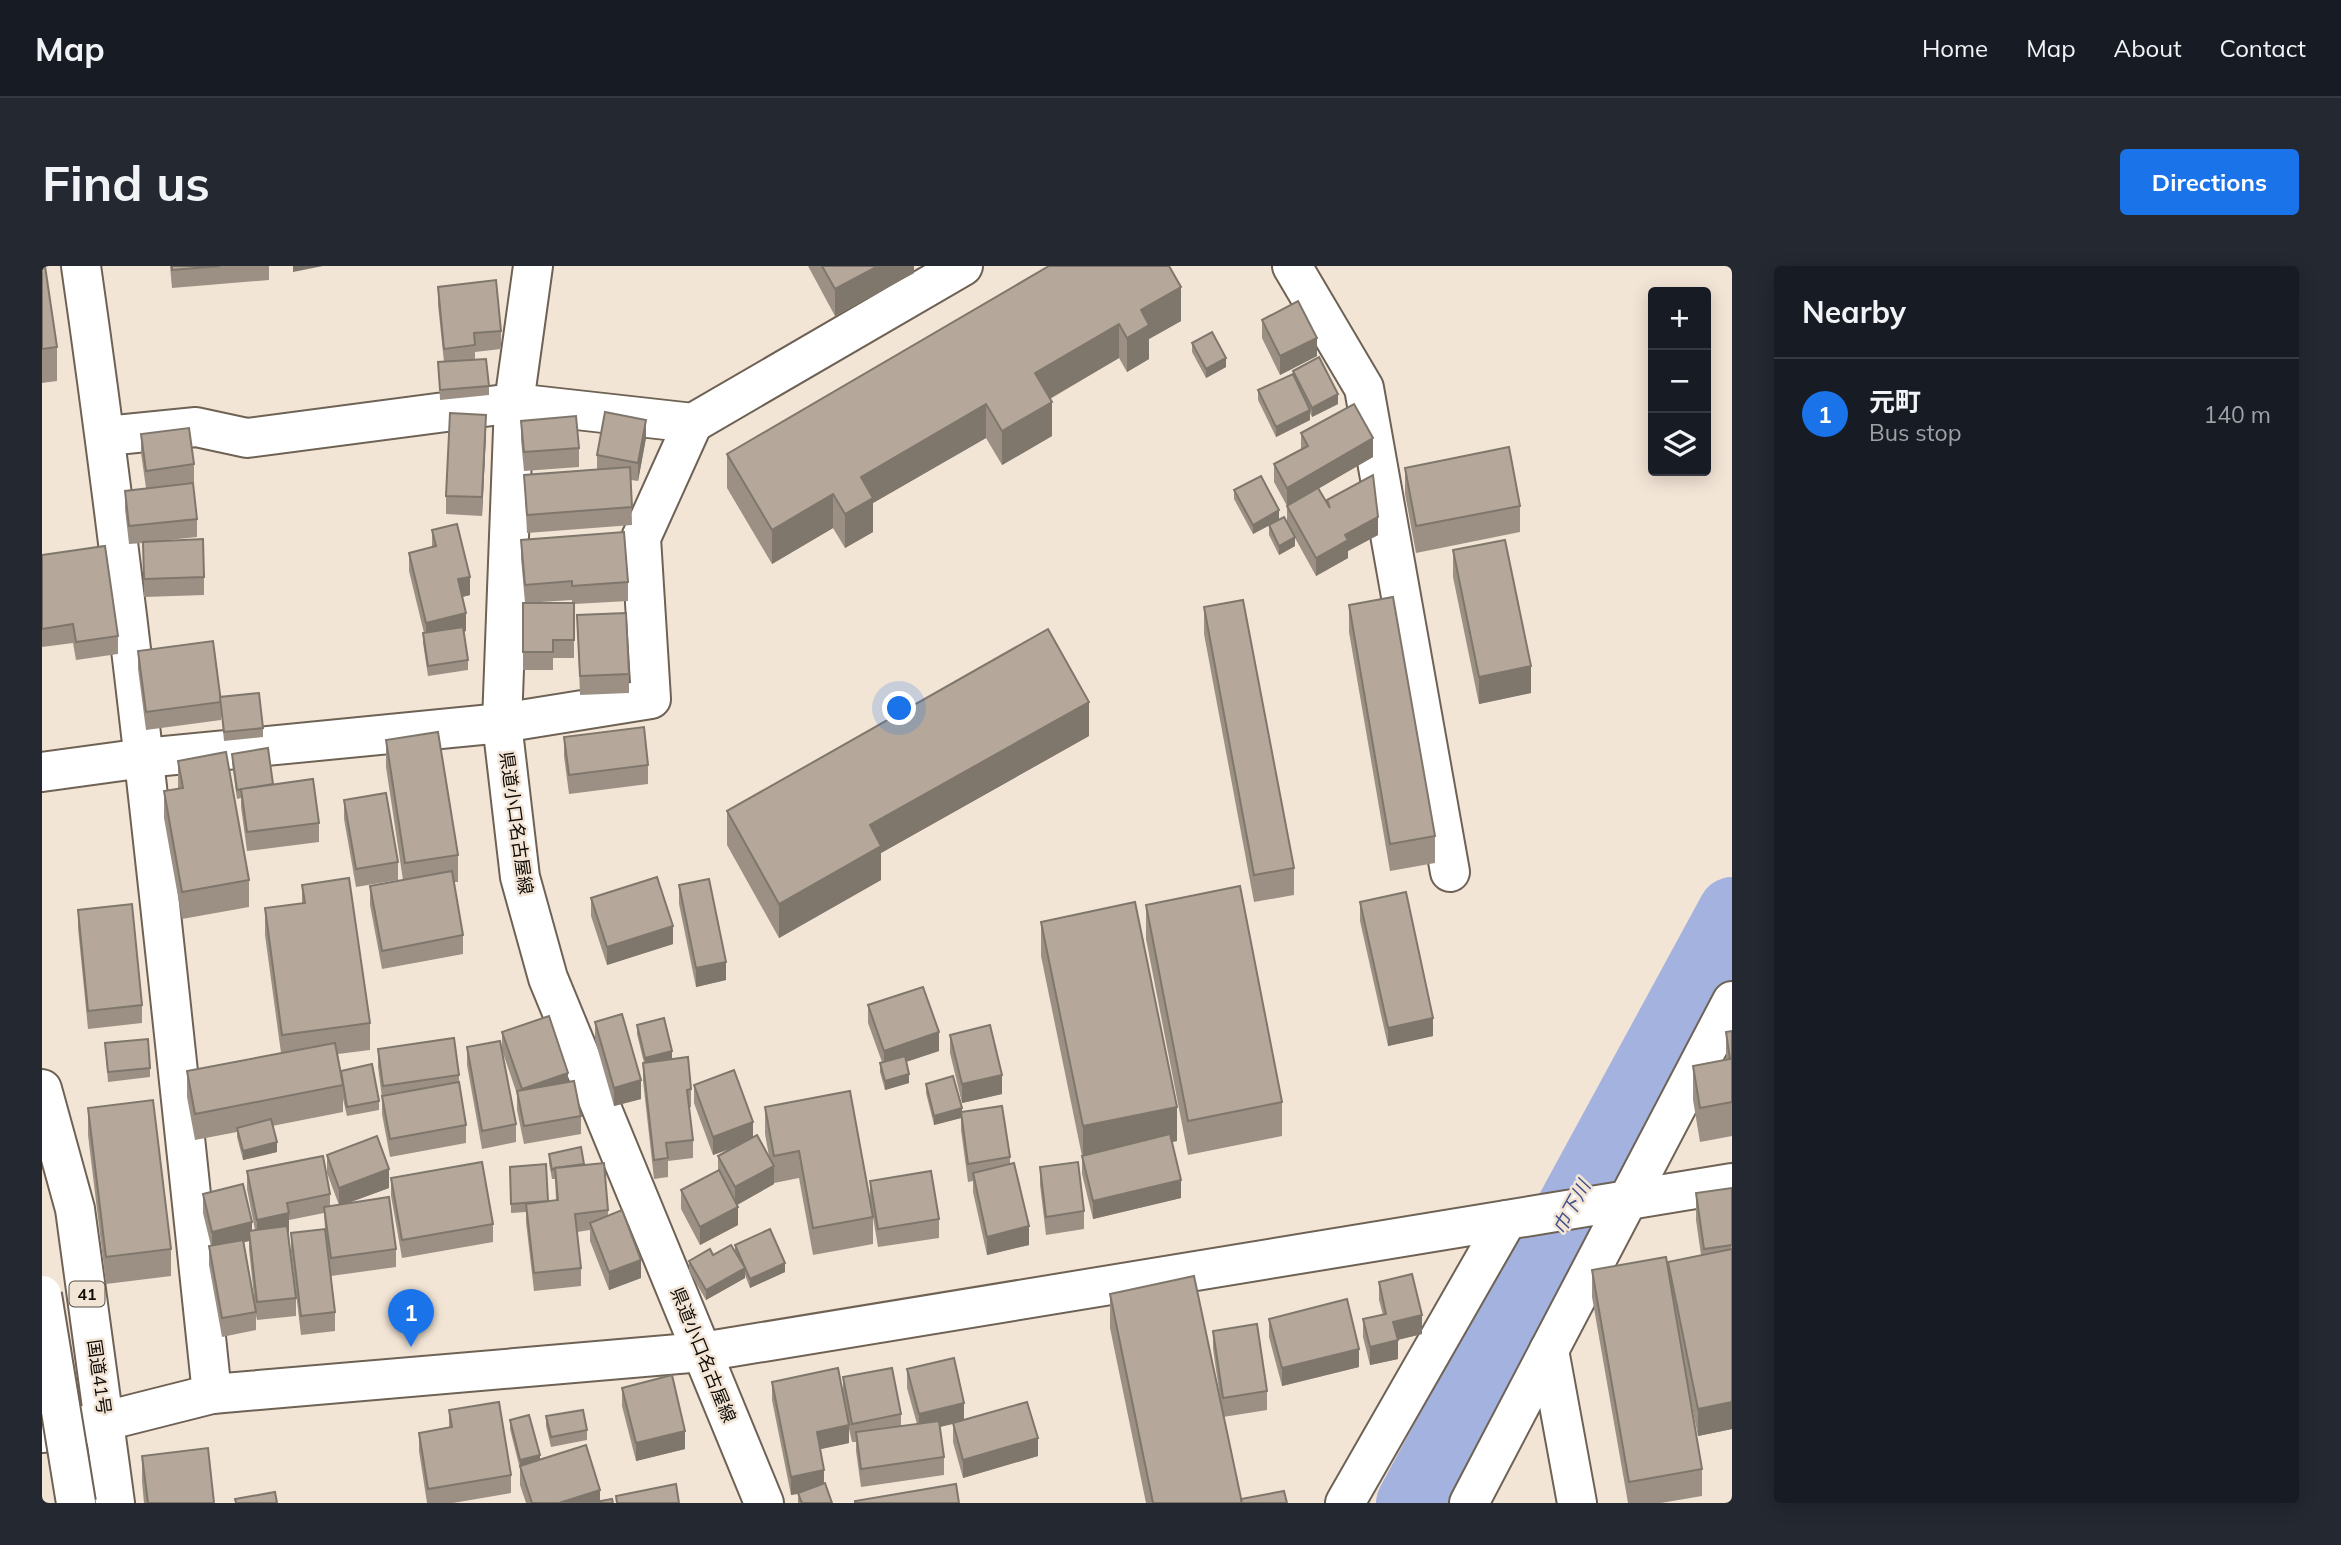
<!DOCTYPE html>
<meta charset="utf-8">
<style>
body{margin:0;font-family:Mulish,"Noto Sans JP",sans-serif;background:#242831;color:#f1f3f6}
.controls{position:absolute;right:21px;top:21px;display:grid;overflow:hidden;border-radius:7px;box-shadow:0 4px 18px #0003}
.controls button{width:63px;height:63px;display:grid;place-items:center;padding:0;border:0;border-bottom:2px solid #363941;background:#171b24;color:#f1f3f6;font:35px sans-serif}
.you{position:absolute;left:858px;top:443px;width:24px;height:24px;margin:-18px;border:5px solid #fff;border-radius:50%;background:#1a73e8;box-shadow:0 0 0 10px #1a73e833}
.badge{display:grid;place-items:center;width:46px;height:46px;border-radius:50%;background:#1a73e8;color:#fff;font-size:23px;font-weight:700}
.pin{position:absolute;translate:-50% -58px;filter:drop-shadow(0 2px 4px #0008)}
.pin::after{content:'';position:absolute;top:37px;width:24px;height:21px;background:inherit;clip-path:polygon(0 0,100% 0,50% 100%)}
.list{margin:0;padding:0;list-style:none}
h2{display:flex;justify-content:space-between;align-items:center;height:91px;margin:0;padding:0 28px;font-size:30px}
h2 small{font-size:23px;font-weight:400;color:#9ea1a6}
.list li{display:grid;grid-template-columns:46px 1fr auto;gap:21px;align-items:center;box-sizing:border-box;height:112px;padding:0 28px;border-top:2px solid #363941}
.list b{display:block;font-size:26px;white-space:nowrap}
.list p{margin:0;font-size:23px;white-space:nowrap;color:#9ea1a6}
.list em{font-size:23px;font-style:normal;color:#9ea1a6}
.icon{flex:none;width:38px;height:38px;fill:none;stroke:currentColor;stroke-width:2;stroke-linecap:round;stroke-linejoin:round}
.map{position:relative;flex:none;width:1690px;height:1237px;overflow:hidden;border-radius:7px}
header{display:flex;align-items:center;gap:42px;box-sizing:border-box;height:98px;padding:0 35px;background:#171b24;border-bottom:2px solid #363941}
header strong{font-size:33px}
nav{display:flex;gap:38px;margin-inline-start:auto;font-size:24px}
.intro{display:flex;align-items:center;justify-content:space-between;box-sizing:border-box;height:168px;padding:0 42px}
h1{margin:0;font-size:49px}
.button{padding:18px 32px;border-radius:7px;background:#1a73e8;color:#fff;font-size:24px;font-weight:700}
main{display:flex;gap:42px;padding:0 42px}
aside{flex:1;background:#171b24;border-radius:7px;box-shadow:0 4px 18px #0003}
.map>svg:first-child{display:block}
.lines{fill:none;stroke-linecap:round;stroke-linejoin:round}
.river{stroke:#a4b2df;stroke-width:68}
.minor-casing{stroke:#6e6255;stroke-width:42}
.tertiary-casing{stroke:#6e6255;stroke-width:42}
.secondary-casing{stroke:#6e6255;stroke-width:42}
.trunk-casing{stroke:#6e6255;stroke-width:42}
.minor{stroke:#fff;stroke-width:38}
.tertiary{stroke:#fff;stroke-width:38}
.secondary{stroke:#fff;stroke-width:38}
.trunk{stroke:#fff;stroke-width:38}
.motorway-bridge-casing{stroke:#6e6255;stroke-width:42;stroke-linecap:butt}
.motorway-bridge{stroke:#fff;stroke-width:38}
.wall{fill:#9c9084;fill-rule:evenodd}
.shaded-wall{fill:#7f766c}
.building{fill:#b5a89a;stroke:#7f766c;stroke-width:2}
.labels{text-anchor:middle;stroke-width:5;stroke-linejoin:round;paint-order:stroke}
.shield{fill:#f3e5d6;stroke:#544d45;stroke-width:2}
.shield-label{font-size:16px;font-weight:bold;fill:#100c07}
.street-label{font-size:18px;fill:#100c07;stroke:#f3e5d6}
.water-label{font-size:19px;font-style:italic;fill:#41518a;stroke:#f3e5d6}
</style>
<header>
<strong>Map</strong>
<nav><a>Home</a><a>Map</a><a>About</a><a>Contact</a></nav>
</header>
<div class="intro"><h1>Find us</h1><a class="button">Directions</a></div>
<main>
<div class="map">
<svg width="1690" height="1237" viewBox="0 0 1690 1237">
<rect width="100%" height="100%" fill="#f3e5d6"/>
<g class="lines">
<path class="river" d="M1368,1237L1690,645"/>
<defs>
<g id="minor">
<path d="M39,0C93,375 130,751 170,1128"/>
<path d="M1250,0L1322,122L1408,606"/>
<path d="M64,170L154,161L205,172L472,137L651,157L921,0"/>
<path d="M0,506L102,492L460,457L609,433L599,272L651,157"/>
<path d="M1507,1084L1535,1237"/>
<path d="M1303,1237L1465,954"/>
<path d="M1427,1237L1690,735"/>
</g>
<path id="tertiary" d="M63,1155L170,1128L660,1086L1690,917"/>
<g id="secondary">
<path d="M491,0L472,137L460,457L478,611L506,712L722,1237"/>
<path d="M0,1167L63,1155"/>
</g>
<path id="trunk" d="M0,823L33,943L73,1237"/>
</defs>
<use href="#minor" class="minor-casing"/>
<use href="#tertiary" class="tertiary-casing"/>
<use href="#secondary" class="secondary-casing"/>
<use href="#trunk" class="trunk-casing"/>
<use href="#minor" class="minor"/>
<use href="#tertiary" class="tertiary"/>
<use href="#secondary" class="secondary"/>
<use href="#trunk" class="trunk"/>
<defs>
<path id="motorway-bridge" d="M0,1029L34,1237"/>
</defs>
<use href="#motorway-bridge" class="motorway-bridge-casing"/>
<use href="#motorway-bridge" class="motorway-bridge"/>
</g>
<g class="wall">
<path d="M0,0L15,81V115L0,117Z"/>
<path d="M128,0H227V14L130,22Z"/>
<path d="M766,0H872V7L793,50Z"/>
<path d="M1007,0L1139,55L1107,73V93L1085,106L1077,92L1008,133L1010,170L960,199L944,172L831,237V266L803,282L791,262L730,298L685,222V188Z"/>
<path d="M396,21L459,65V83L433,86V93L447,120V129L398,134L396,96H402L396,39Z"/>
<path d="M1220,54L1275,90L1238,109L1220,72Z"/>
<path d="M1150,77L1184,101L1164,112L1150,86Z"/>
<path d="M1251,105L1296,138L1270,151L1268,147V154L1234,171L1216,134V124L1251,108Z"/>
<path d="M479,155L537,182V201L482,205L479,174Z"/>
<path d="M444,167L440,250L404,248V230Z"/>
<path d="M1259,167L1331,191L1277,222L1285,237V234L1336,269L1306,285V292L1274,310L1253,272V280L1237,289L1227,269V259L1234,256L1211,268L1192,233V224L1237,254L1245,256V240L1232,216V198L1259,184Z"/>
<path d="M99,168L152,198V217L140,218L155,253V271L117,275L162,311V329L102,331L101,277L87,278L83,243V225L104,222L99,187Z"/>
<path d="M604,172L596,215L589,214L590,259L485,267L482,209L555,203V189Z"/>
<path d="M1363,202L1478,240V266L1374,287L1363,228Z"/>
<path d="M390,264L428,329L420,331L424,365L421,366L426,394V404L386,410L381,377V367H382L367,305V287L390,281Z"/>
<path d="M479,274L586,316V335L532,338V392H511V404H481V337H483L479,292ZM530,334V337H483Z"/>
<path d="M1411,284L1489,427L1437,438L1411,311Z"/>
<path d="M0,289L76,370V388L34,394L31,377L0,381Z"/>
<path d="M1307,339L1393,570V597L1348,605L1307,366Z"/>
<path d="M1162,341L1252,602V629L1212,636L1162,368Z"/>
<path d="M535,349L587,408V427L538,429Z"/>
<path d="M96,385L178,433L221,462V471L182,475L179,444V454L104,464L96,403Z"/>
<path d="M1047,470L839,587V614L737,672L685,579V545Z"/>
<path d="M522,471L606,499V518L527,528L522,490Z"/>
<path d="M344,474L416,589V616H412L421,669V688L340,703L328,639V620L361,614L344,501Z"/>
<path d="M190,488L231,518L277,557V576L205,585L199,541V532L195,533L190,497Z"/>
<path d="M136,495L207,614V641L140,653L122,552V525L136,523Z"/>
<path d="M302,534L356,596V614L314,621L302,553Z"/>
<path d="M260,619L328,757V784L296,788L299,805L337,835V844L305,850L301,833V846L230,860L235,886L201,894L195,871V866L153,874L145,831V805L239,787L223,669V642L260,637Z"/>
<path d="M637,619L684,714L654,721L637,638Z"/>
<path d="M549,632L631,678L565,699L549,650Z"/>
<path d="M1318,636L1391,770L1346,780L1318,655Z"/>
<path d="M1104,639L1240,836V870L1146,889L1104,673Z"/>
<path d="M36,644L100,739V757L46,763L36,662Z"/>
<path d="M999,656L1135,875L1130,876L1139,932L1051,953L1040,908V890L999,690Z"/>
<path d="M826,739L897,785L864,796L867,817L843,824L838,806V797L840,796L826,757Z"/>
<path d="M553,756L599,833L572,840L553,774Z"/>
<path d="M595,759L630,793L649,823V841L647,842L651,874V892L626,895V911L612,913L601,815V797H602L595,768Z"/>
<path d="M1690,765V870L1658,876L1651,834V800L1684,794V766Z"/>
<path d="M460,766L526,816L539,850V868L482,878L475,844V828L460,784Z"/>
<path d="M908,769L960,828L920,837L908,787Z"/>
<path d="M63,777L108,802V811L66,816Z"/>
<path d="M425,781L474,858V876L440,883L425,799Z"/>
<path d="M336,783L417,809V818L424,859V877L348,891L340,848V832L336,801Z"/>
<path d="M884,818L920,846L968,891V898L987,979L945,989L931,926V915L926,916L919,864V852L892,859L884,827Z"/>
<path d="M652,819L711,871L727,890L723,868V841L828,933V915L897,953V972L836,981L831,951V978L771,989L757,912L732,917V918L695,939L696,959L658,979L639,943V924L676,905V890L691,882L671,889L652,837Z"/>
<path d="M46,842L129,983V1010L64,1018L46,869Z"/>
<path d="M539,881L542,899L566,944V949L599,1012L567,1024L548,975V964L535,966L539,1002V1020L492,1025L484,956V946L469,947L468,901L506,935L514,934L513,913H510L507,897V888Z"/>
<path d="M285,889L347,922L304,938L354,983V1001L289,1010L293,1046V1065L259,1069L249,986V967L283,963L282,947L247,954L246,966L254,1032V1050L215,1054L214,1049V1064L180,1071L167,999V980H169L161,947V928L210,964H213L205,923V905L288,928V940L297,939L285,907ZM207,975V983L213,1041L202,976Z"/>
<path d="M998,901L1042,945V963L1004,969L998,919Z"/>
<path d="M349,912L451,958V976L360,992L349,930Z"/>
<path d="M1690,922V1163L1656,1170L1645,1116L1660,1203V1230L1619,1237H1586L1550,1031V1004L1626,1006V996L1659,989L1654,954V927Z"/>
<path d="M693,979L743,1006L708,1022L703,1009V1012L664,1034L647,1005V995L671,989L693,986Z"/>
<path d="M1337,1016L1380,1068L1355,1074L1356,1093L1328,1099L1321,1071V1053L1341,1049L1337,1034Z"/>
<path d="M1068,1028L1180,1145L1171,1083V1065L1225,1125V1144L1181,1151L1199,1233L1245,1237H1104L1068,1062Z"/>
<path d="M1227,1053L1317,1101L1240,1120L1227,1071Z"/>
<path d="M865,1103L922,1154L996,1190L921,1212L911,1176V1158L898,1161L902,1191V1209L819,1221L814,1185V1176H810L807,1163V1177L778,1183L782,1217L790,1237H756V1228L749,1229L730,1134V1116L801,1128V1111L859,1148V1160L875,1158L865,1122Z"/>
<path d="M580,1122L643,1183L594,1195L580,1140Z"/>
<path d="M407,1144L469,1209V1227L411,1237H385L377,1185V1167L407,1162Z"/>
<path d="M504,1150L545,1164V1174L509,1181L504,1160Z"/>
<path d="M468,1154L498,1194L558,1235L571,1237H484L478,1219V1203L468,1163Z"/>
<path d="M100,1190L172,1237H102L100,1216Z"/>
</g>
<g class="shaded-wall">
<path d="M251,0H281L251,6Z"/>
<path d="M836,0H872V7L793,50V23Z"/>
<path d="M1139,21V55L1107,73V93L1085,106V72L1099,44Z"/>
<path d="M1077,58V92L993,141V107Z"/>
<path d="M1275,72V90L1238,109V90Z"/>
<path d="M1184,92V101L1164,112V103Z"/>
<path d="M1296,128V138L1270,151V142Z"/>
<path d="M1010,136V170L960,199V165Z"/>
<path d="M944,138V172L831,237V266L803,282V248L819,211Z"/>
<path d="M1268,144V154L1234,171V161Z"/>
<path d="M444,149V167L440,250V231Z"/>
<path d="M604,154V172L596,215V197Z"/>
<path d="M1331,172V191L1245,241V222Z"/>
<path d="M791,228V262L730,298V264Z"/>
<path d="M1237,244V254L1211,268V259Z"/>
<path d="M1336,251V269L1306,285V292L1274,310V292L1303,269Z"/>
<path d="M1253,271V280L1237,289V280Z"/>
<path d="M428,311V329L416,332V313Z"/>
<path d="M424,347V365L384,375V357Z"/>
<path d="M1489,400V427L1437,438V411Z"/>
<path d="M1047,436V470L839,587V614L737,672V638L828,559Z"/>
<path d="M631,660V678L565,699V681Z"/>
<path d="M684,696V714L654,721V702Z"/>
<path d="M1391,752V770L1346,780V762Z"/>
<path d="M897,766V785L842,803V785Z"/>
<path d="M630,785V795L603,802V792Z"/>
<path d="M526,807V826L480,841V823Z"/>
<path d="M867,808V817L843,824V815Z"/>
<path d="M960,809V828L920,837V818Z"/>
<path d="M599,814V833L572,840V822Z"/>
<path d="M1135,841V875L1041,894V860Z"/>
<path d="M920,842V851L919,846V852L892,859V850Z"/>
<path d="M711,856V874L671,889V871Z"/>
<path d="M235,876V886L201,894V885Z"/>
<path d="M732,900V918L693,940V921Z"/>
<path d="M347,903V922L297,940V922Z"/>
<path d="M1139,914V932L1051,953V935Z"/>
<path d="M696,941V959L658,979V961Z"/>
<path d="M247,947V966L215,972V954Z"/>
<path d="M210,956V974L207,965V975L170,984V966Z"/>
<path d="M987,960V979L945,989V971Z"/>
<path d="M599,994V1012L567,1024V1006Z"/>
<path d="M743,997V1006L708,1022V1013Z"/>
<path d="M703,1002V1012L664,1034V1024Z"/>
<path d="M1380,1049V1068L1351,1075V1056Z"/>
<path d="M1356,1074V1093L1328,1099V1081Z"/>
<path d="M1317,1083V1101L1240,1120V1102Z"/>
<path d="M1690,1136V1163L1656,1170V1143Z"/>
<path d="M922,1137V1155L877,1166V1148Z"/>
<path d="M807,1159V1177L775,1184V1166Z"/>
<path d="M643,1165V1183L594,1195V1177Z"/>
<path d="M996,1172V1190L921,1212V1194Z"/>
<path d="M498,1189V1198L478,1200V1203V1194Z"/>
<path d="M782,1204V1222L749,1229V1211Z"/>
<path d="M558,1224V1237H517Z"/>
</g>
<g class="building">
<path d="M0,0H3L15,81L0,83Z"/>
<path d="M130,0H178L130,4Z"/>
<path d="M780,0H836L793,23Z"/>
<path d="M1007,0H1127L1139,21L1099,44L1107,59L1085,72L1077,58L993,107L1010,136L960,165L944,138L819,211L831,232L803,248L791,228L730,264L685,188Z"/>
<path d="M454,14L459,65L432,67L433,79L402,83L396,21Z"/>
<path d="M1256,35L1275,72L1238,90L1220,54Z"/>
<path d="M1170,66L1184,92L1164,103L1150,77Z"/>
<path d="M1277,91L1296,128L1270,142L1251,105Z"/>
<path d="M444,93L447,120L398,124L396,96Z"/>
<path d="M1251,108L1268,144L1234,161L1216,124Z"/>
<path d="M1312,138L1331,172L1245,222L1232,198L1266,180L1259,167Z"/>
<path d="M563,146L604,154L596,197L555,189Z"/>
<path d="M408,147L444,149L440,231L404,230Z"/>
<path d="M534,150L537,182L482,186L479,155Z"/>
<path d="M147,162L152,198L104,205L99,168Z"/>
<path d="M1467,181L1478,240L1374,260L1363,202Z"/>
<path d="M588,201L590,241L485,249L482,209Z"/>
<path d="M1331,209L1336,251L1303,269L1306,274L1274,292L1245,240L1276,222L1288,242L1285,234Z"/>
<path d="M1219,210L1237,244L1211,259L1192,224Z"/>
<path d="M151,217L155,253L87,260L83,225Z"/>
<path d="M1242,251L1253,271L1237,280L1227,259Z"/>
<path d="M415,258L428,311L416,313L424,347L384,357L367,287L394,280L390,264Z"/>
<path d="M582,266L586,316L530,320V315L483,319L479,274Z"/>
<path d="M161,273L162,311L102,313L101,276Z"/>
<path d="M1463,274L1489,400L1437,411L1411,284Z"/>
<path d="M63,280L76,370L34,376L31,358L0,363V289Z"/>
<path d="M1351,331L1393,570L1348,578L1307,339Z"/>
<path d="M1201,334L1252,602L1212,609L1162,341Z"/>
<path d="M481,337H532V374H511V386H481Z"/>
<path d="M584,347L587,408L538,410L535,349Z"/>
<path d="M421,361L426,394L386,400L381,367Z"/>
<path d="M1006,363L1047,436L828,559L839,580L737,638L685,545Z"/>
<path d="M171,375L179,436L104,446L96,385Z"/>
<path d="M217,427L221,462L182,466L178,431Z"/>
<path d="M602,461L606,499L527,509L522,471Z"/>
<path d="M396,466L416,589L363,597L344,474Z"/>
<path d="M226,482L231,518L195,524L190,488Z"/>
<path d="M184,486L207,614L140,626L122,525L141,522L136,495Z"/>
<path d="M271,513L277,557L205,566L199,523Z"/>
<path d="M344,527L356,596L314,603L302,534Z"/>
<path d="M410,605L421,669L340,685L328,620Z"/>
<path d="M615,611L631,660L565,681L549,632Z"/>
<path d="M307,612L328,757L240,769L223,642L263,637L260,619Z"/>
<path d="M667,613L684,696L654,702L637,619Z"/>
<path d="M1198,620L1240,836L1146,855L1104,639Z"/>
<path d="M1364,626L1391,752L1346,762L1318,636Z"/>
<path d="M1093,636L1135,841L1041,860L999,656Z"/>
<path d="M90,638L100,739L46,745L36,644Z"/>
<path d="M881,721L897,766L842,785L826,739Z"/>
<path d="M580,748L599,814L572,822L553,756Z"/>
<path d="M507,750L526,807L480,823L460,766Z"/>
<path d="M622,752L630,785L603,792L595,759Z"/>
<path d="M948,759L960,809L920,818L908,769Z"/>
<path d="M1690,765V836L1658,842L1651,800L1688,793L1684,766Z"/>
<path d="M412,772L417,809L341,820L336,783Z"/>
<path d="M106,773L108,802L66,806L63,777Z"/>
<path d="M458,775L474,858L440,865L425,781Z"/>
<path d="M293,777L301,819L153,848L145,805Z"/>
<path d="M863,790L867,808L843,815L838,797Z"/>
<path d="M646,791L649,823L645,824L651,874L624,877L626,892L612,894L601,797Z"/>
<path d="M330,798L337,835L305,841L299,805Z"/>
<path d="M692,804L711,856L671,871L652,819Z"/>
<path d="M911,810L920,842L892,850L884,818Z"/>
<path d="M532,815L539,850L482,860L475,825Z"/>
<path d="M417,816L424,859L348,873L340,830Z"/>
<path d="M808,825L831,951L771,962L757,885L732,890L723,841Z"/>
<path d="M111,834L129,983L64,991L46,842Z"/>
<path d="M960,840L968,891L926,898L919,846Z"/>
<path d="M229,853L235,876L201,885L195,862Z"/>
<path d="M1128,868L1139,914L1051,935L1040,890Z"/>
<path d="M715,869L732,900L693,921L676,890Z"/>
<path d="M335,870L347,903L297,922L285,889Z"/>
<path d="M539,881L542,898L513,902L510,904L507,888Z"/>
<path d="M281,890L288,928L245,937L247,947L215,954L205,905Z"/>
<path d="M440,896L451,958L360,974L349,912Z"/>
<path d="M1036,896L1042,945L1004,951L998,901Z"/>
<path d="M562,897L566,944L533,948L539,1002L492,1007L484,938L516,934L513,902Z"/>
<path d="M972,897L987,960L945,971L931,907Z"/>
<path d="M504,898L506,935L469,938L468,901Z"/>
<path d="M677,904L696,941L658,961L639,924Z"/>
<path d="M889,905L897,953L836,963L828,915Z"/>
<path d="M201,918L210,956L170,966L161,928Z"/>
<path d="M1690,922V979L1662,983L1654,927Z"/>
<path d="M347,931L354,983L289,992L282,941Z"/>
<path d="M580,944L599,994L567,1006L548,957Z"/>
<path d="M245,960L254,1032L215,1036L207,965Z"/>
<path d="M283,963L293,1046L259,1050L249,967Z"/>
<path d="M728,963L743,997L708,1013L693,979Z"/>
<path d="M201,974L214,1046L180,1052L167,980Z"/>
<path d="M689,979L703,1002L664,1024L647,995L668,983L671,989Z"/>
<path d="M1690,983V1136L1656,1143L1626,996Z"/>
<path d="M1624,991L1660,1203L1587,1216L1550,1004Z"/>
<path d="M1370,1008L1380,1049L1351,1056L1356,1074L1328,1081L1321,1053L1344,1048L1337,1016Z"/>
<path d="M1152,1010L1200,1237H1111L1068,1028Z"/>
<path d="M1305,1033L1317,1083L1240,1102L1227,1053Z"/>
<path d="M1215,1058L1225,1125L1181,1132L1171,1065Z"/>
<path d="M912,1092L922,1137L877,1148L865,1103Z"/>
<path d="M796,1102L807,1159L775,1166L782,1204L749,1211L730,1116Z"/>
<path d="M850,1102L859,1148L810,1158L801,1111Z"/>
<path d="M630,1109L643,1165L594,1177L580,1122Z"/>
<path d="M457,1136L469,1209L386,1223L377,1167L410,1161L407,1144Z"/>
<path d="M985,1136L996,1172L921,1194L911,1157Z"/>
<path d="M541,1144L545,1164L509,1171L504,1150Z"/>
<path d="M487,1149L498,1189L478,1194L468,1154Z"/>
<path d="M897,1155L902,1191L819,1203L814,1166Z"/>
<path d="M544,1179L558,1224L517,1237H490L478,1200Z"/>
<path d="M166,1182L172,1237H106L100,1190Z"/>
<path d="M783,1217L790,1237H760L756,1227Z"/>
<path d="M634,1218L637,1237H575L574,1230Z"/>
<path d="M914,1218L917,1237H813V1235Z"/>
<path d="M1242,1225L1245,1237H1200L1199,1233Z"/>
<path d="M233,1226L235,1237H194L193,1233Z"/>
<path d="M570,1233L571,1237H548Z"/>
</g>
<g class="labels">
<rect class="shield" x="27.5" y="1015.5" width="35" height="25" rx="5"/>
<g class="shield-label">
<text x="45" y="1034">41</text>
</g>
<g class="street-label">
<text transform="translate(474 557) rotate(82)" y="6">県道小口名古屋線</text>
<text transform="translate(661 1089) rotate(68)" y="6">県道小口名古屋線</text>
<text transform="translate(57 1111) rotate(82)" y="6">国道41号</text>
</g>
<g class="water-label">
<text transform="translate(1529 941) rotate(-61)" y="7">巾下川</text>
</g>
</g>
</svg>
<div class="controls">
<button>+</button>
<button>−</button>
<button><svg class="icon" aria-label="layers" viewBox="0 0 24 24"><path d="M12 4l9 5-9 5-9-5zM3 14l9 5 9-5"/></svg></button>
</div>
<div class="you"></div>
<div class="pin badge" style="left:369px;top:1081px">1</div>
</div>
<aside>
<h2>Nearby<small></small></h2>
<ul class="list">
<li><span class="badge">1</span><div><b>元町</b><p>Bus stop</p></div><em>140 m</em></li>
</ul>
</aside>
</main>
